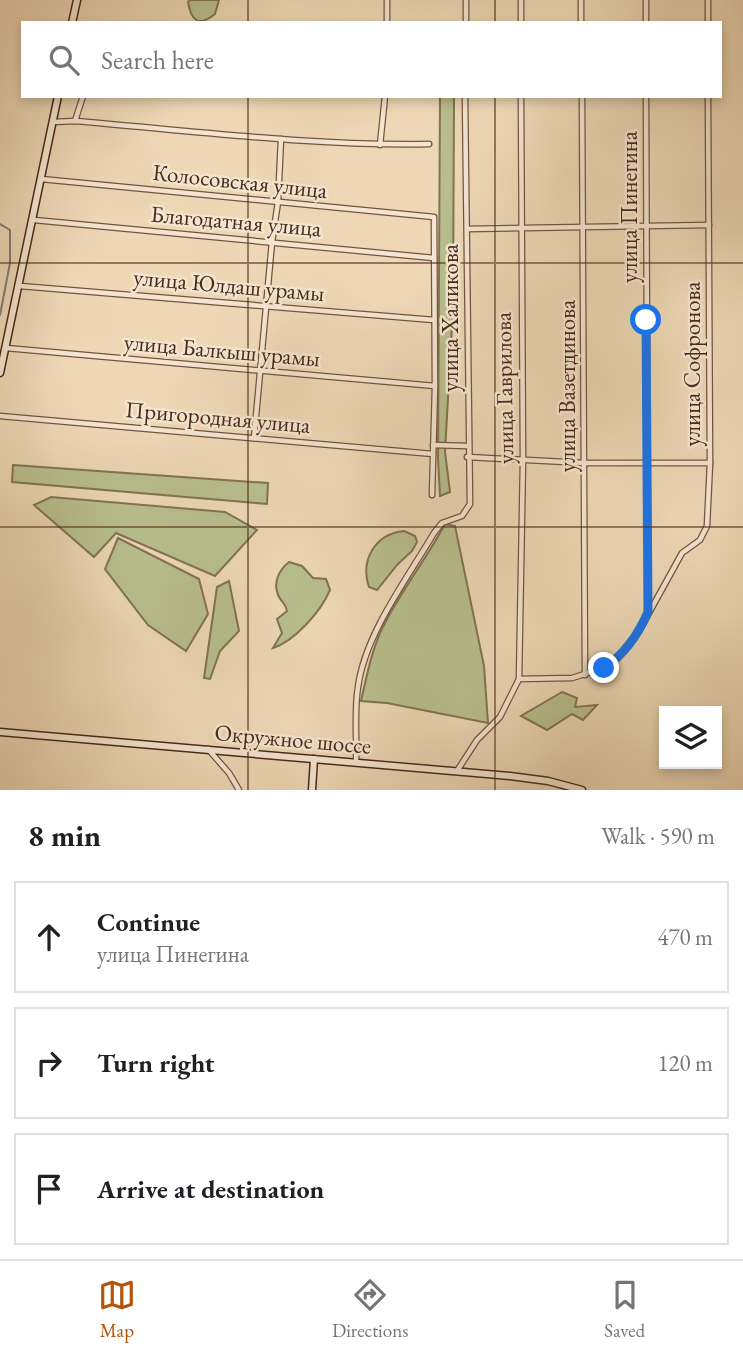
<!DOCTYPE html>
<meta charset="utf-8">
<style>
body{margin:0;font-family:"EB Garamond",serif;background:#f6f6f6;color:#202124}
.controls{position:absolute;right:21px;bottom:21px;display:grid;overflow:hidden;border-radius:0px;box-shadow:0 4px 10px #0003}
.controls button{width:63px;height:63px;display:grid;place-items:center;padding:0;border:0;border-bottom:2px solid #e0e0e0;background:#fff;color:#202124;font:35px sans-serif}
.stop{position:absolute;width:21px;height:21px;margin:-16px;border:5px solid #1a73e8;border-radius:50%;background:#fff}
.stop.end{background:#1a73e8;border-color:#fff;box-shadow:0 2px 7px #0008}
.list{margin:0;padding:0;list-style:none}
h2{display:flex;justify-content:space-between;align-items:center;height:91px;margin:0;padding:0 28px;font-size:30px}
h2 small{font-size:23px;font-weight:400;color:#757577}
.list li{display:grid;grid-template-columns:46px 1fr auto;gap:21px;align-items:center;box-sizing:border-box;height:112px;margin:0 14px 14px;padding:0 14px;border:2px solid #e0e0e0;border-radius:0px}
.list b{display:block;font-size:26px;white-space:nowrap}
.list p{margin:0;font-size:23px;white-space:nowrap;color:#757577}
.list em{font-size:23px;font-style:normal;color:#757577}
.icon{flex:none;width:38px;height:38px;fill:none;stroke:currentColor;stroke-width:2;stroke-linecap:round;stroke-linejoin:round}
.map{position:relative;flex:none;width:743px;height:790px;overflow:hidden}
.search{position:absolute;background:#fff;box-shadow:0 4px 10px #0003;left:21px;right:21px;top:21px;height:77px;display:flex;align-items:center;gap:18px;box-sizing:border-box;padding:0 24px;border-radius:0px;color:#757577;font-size:26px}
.sheet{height:469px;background:#fff}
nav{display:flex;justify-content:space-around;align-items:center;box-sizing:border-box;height:98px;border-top:2px solid #e0e0e0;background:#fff;font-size:19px;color:#757577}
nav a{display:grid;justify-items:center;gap:4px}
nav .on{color:#b45309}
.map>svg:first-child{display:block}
.green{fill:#b8be8d;stroke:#827353;stroke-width:2}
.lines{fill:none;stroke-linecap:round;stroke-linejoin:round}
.stream{stroke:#7d7d7a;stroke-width:2}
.street-casing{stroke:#745440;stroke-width:7}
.secondary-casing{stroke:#4b2819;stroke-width:9}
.street{stroke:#f3e5cf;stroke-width:4.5}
.secondary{stroke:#f3e5cf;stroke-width:6}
.route{stroke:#1a73e8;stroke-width:9}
.grid{fill:none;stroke:#4b2819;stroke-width:2;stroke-opacity:0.55}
.labels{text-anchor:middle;stroke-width:5;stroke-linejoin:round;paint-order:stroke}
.street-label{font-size:23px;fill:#4b2819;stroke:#f3e5cf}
</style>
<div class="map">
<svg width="743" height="790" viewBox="0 0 743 790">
<rect width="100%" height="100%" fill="#edd7b5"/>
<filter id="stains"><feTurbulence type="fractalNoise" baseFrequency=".00286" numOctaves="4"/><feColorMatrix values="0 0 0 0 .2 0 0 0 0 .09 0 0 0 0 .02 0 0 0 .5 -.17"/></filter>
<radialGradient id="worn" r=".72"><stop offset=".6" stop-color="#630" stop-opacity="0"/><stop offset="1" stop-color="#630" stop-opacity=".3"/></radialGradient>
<g class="green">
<path d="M190,0H219L215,14C198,28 191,20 188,2Z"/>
<path d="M440,96H454L453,308L445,452L450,492L440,496L438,459Z"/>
<path d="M13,465L268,483L267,504L12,482Z"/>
<path d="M51,497L225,512L257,530L215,576L116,533L94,557L34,505Z"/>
<path d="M445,524L455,526L484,666L488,723L387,703L361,701C367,675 372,647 385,623C403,588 427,558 445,524Z"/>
<path d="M404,531L415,536L417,542L412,551L397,565L377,590L369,587C360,560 375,534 404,531Z"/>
<path d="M118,538L199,579L208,614L186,651L148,625L105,569Z"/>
<path d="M289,562L302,566L313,578L326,579L330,590C321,611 295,641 273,648L282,633L277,619L287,611C286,603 281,602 278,595C273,582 279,570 289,562Z"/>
<path d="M229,581L239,631L220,651L210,679L204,678L217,587Z"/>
<path d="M562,692L577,698L575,707L597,705L583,720L572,714L547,730L521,716Z"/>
</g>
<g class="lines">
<path class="stream" d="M0,224L10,230V263L0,315"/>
<defs>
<g id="street">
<path d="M521,0V23"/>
<path d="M646,0V23"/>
<path d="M708,0V23"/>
<path d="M387,23V0"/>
<path d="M466,23V0"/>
<path d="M581,23V0"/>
<path d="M582,96L585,675"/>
<path d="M646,96L648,610"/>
<path d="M75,121L83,96"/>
<path d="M53,122L75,121C193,131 311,146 429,144"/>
<path d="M380,145L385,96"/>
<path d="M41,179L434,217L435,386L432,495"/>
<path d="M34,220L434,258"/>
<path d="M468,229L709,225"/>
<path d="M20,286L434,320"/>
<path d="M6,348L435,386"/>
<path d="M0,416L433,454"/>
<path d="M254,438L272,242L278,202L281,139"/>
<path d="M433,445L467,446"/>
<path d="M467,457L585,463H710"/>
<path d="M519,679L523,460L521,96"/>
<path d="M208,749L229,773L239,790"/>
<path d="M356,762C357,738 354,711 358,687C365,634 407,579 434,533L442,523L462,516L470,504L465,96"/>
<path d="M457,771L477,740L500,717L519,679L572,678L604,668L615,661L639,631L682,553L700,540L707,526L710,463L708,96"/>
</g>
<g id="secondary">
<path d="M72,23L77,0"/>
<path d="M0,373L58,96"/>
<path d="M0,732L510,776L548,781L582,790"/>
<path d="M312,790L314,759"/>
</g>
</defs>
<use href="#street" class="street-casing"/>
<use href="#secondary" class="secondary-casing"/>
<use href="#street" class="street"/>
<use href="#secondary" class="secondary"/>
</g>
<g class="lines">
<path class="route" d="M604,668C625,654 638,635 648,612L646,320"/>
</g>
<path class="grid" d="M248,0V23M495,0V23M248,96V790M495,96V790M0,263H743M0,527H743"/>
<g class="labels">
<g class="street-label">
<text transform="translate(240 181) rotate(6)" y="8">Колосовская улица</text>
<text transform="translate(629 207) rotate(-90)" y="8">улица Пинегина</text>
<text transform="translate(236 221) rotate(5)" y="8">Благодатная улица</text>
<text transform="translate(229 285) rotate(5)" y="8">улица Юлдаш урамы</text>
<text transform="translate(450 318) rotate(-90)" y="8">улица Халикова</text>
<text transform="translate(222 350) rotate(5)" y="8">улица Балкыш урамы</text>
<text transform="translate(692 364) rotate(-90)" y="8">улица Софронова</text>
<text transform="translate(567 386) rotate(-90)" y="8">улица Вазетдинова</text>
<text transform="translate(504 388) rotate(-91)" y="8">улица Гаврилова</text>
<text transform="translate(218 417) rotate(5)" y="8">Пригородная улица</text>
<text transform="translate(293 739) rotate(5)" y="8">Окружное шоссе</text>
</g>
</g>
<rect width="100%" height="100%" filter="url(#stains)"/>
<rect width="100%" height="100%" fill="url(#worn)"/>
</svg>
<div class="controls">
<button><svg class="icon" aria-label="layers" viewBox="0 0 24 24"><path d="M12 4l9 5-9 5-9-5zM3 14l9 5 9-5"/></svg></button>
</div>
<div class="stop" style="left:646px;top:320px"></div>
<div class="stop end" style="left:604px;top:668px"></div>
<div class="search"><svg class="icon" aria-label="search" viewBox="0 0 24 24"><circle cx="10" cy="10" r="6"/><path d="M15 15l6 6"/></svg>Search here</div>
</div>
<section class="sheet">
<h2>8 min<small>Walk · 590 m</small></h2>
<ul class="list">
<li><svg class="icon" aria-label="ahead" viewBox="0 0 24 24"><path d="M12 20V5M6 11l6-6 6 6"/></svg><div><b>Continue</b><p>улица Пинегина</p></div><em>470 m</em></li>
<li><svg class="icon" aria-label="right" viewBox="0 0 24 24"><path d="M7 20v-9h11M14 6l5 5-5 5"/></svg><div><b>Turn right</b></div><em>120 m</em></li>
<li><svg class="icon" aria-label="arrive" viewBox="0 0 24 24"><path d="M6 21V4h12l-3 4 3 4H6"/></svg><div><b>Arrive at destination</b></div></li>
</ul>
</section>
<nav>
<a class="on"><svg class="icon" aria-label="map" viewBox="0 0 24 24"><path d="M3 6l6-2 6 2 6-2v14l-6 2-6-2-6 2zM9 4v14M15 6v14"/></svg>Map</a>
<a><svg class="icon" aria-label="directions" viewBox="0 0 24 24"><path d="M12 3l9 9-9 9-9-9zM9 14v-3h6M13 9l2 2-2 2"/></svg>Directions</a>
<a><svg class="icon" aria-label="saved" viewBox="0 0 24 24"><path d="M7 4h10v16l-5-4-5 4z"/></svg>Saved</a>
</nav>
